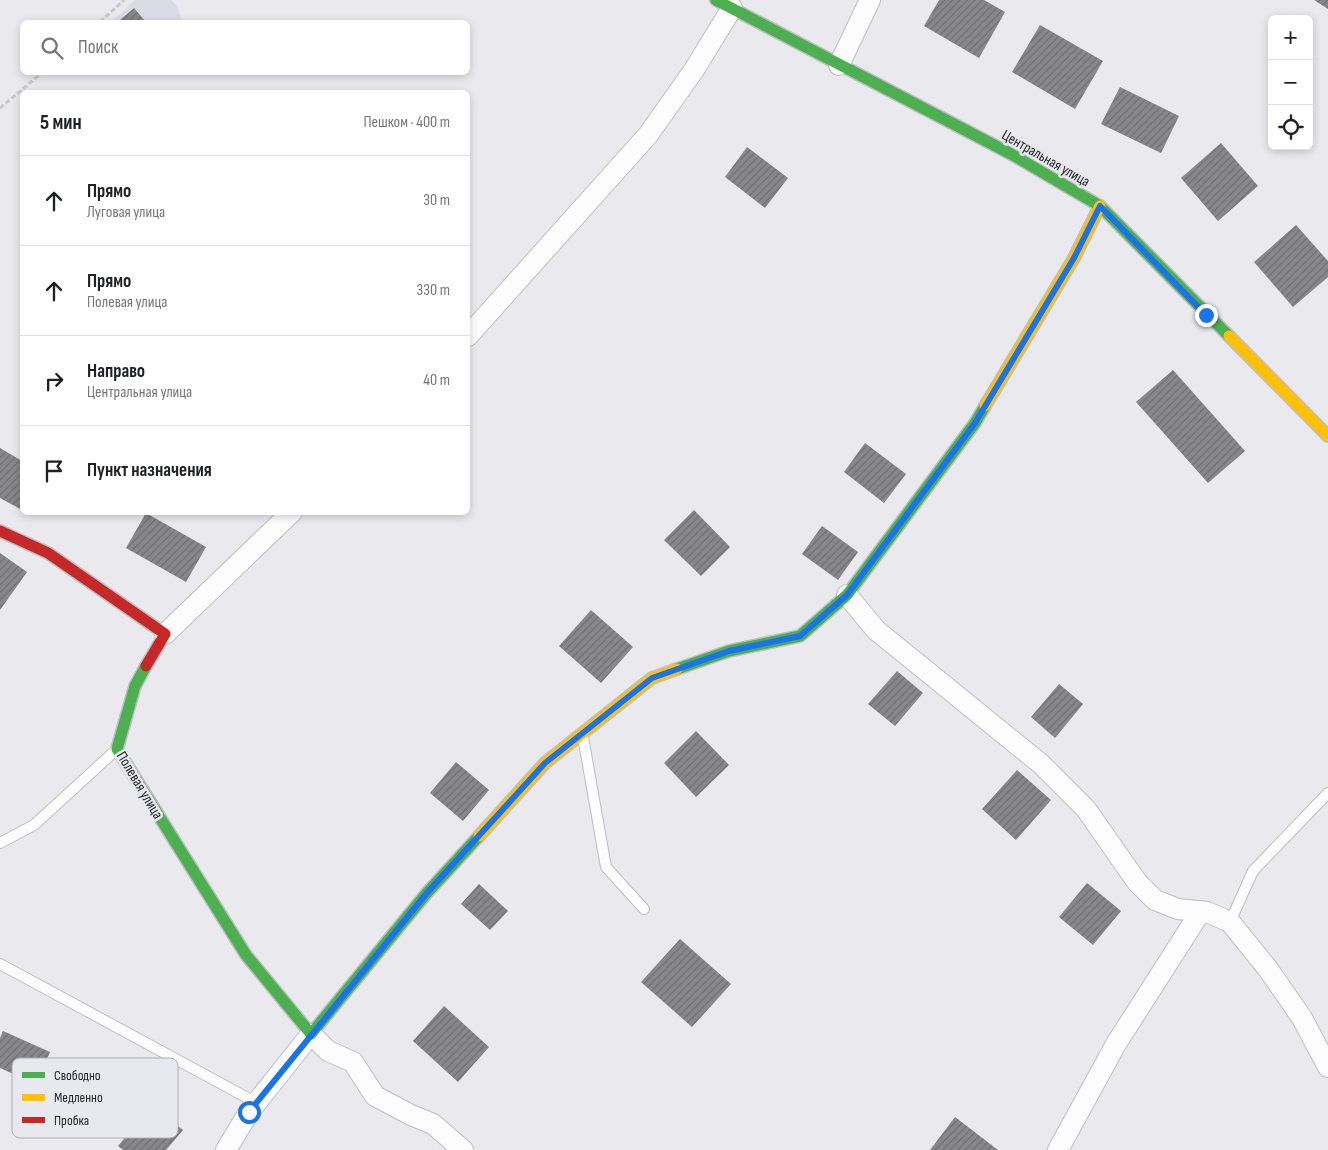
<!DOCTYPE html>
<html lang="ru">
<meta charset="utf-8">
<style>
body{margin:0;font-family:"Sofia Sans Condensed",sans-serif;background:#f6f6f6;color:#202124}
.controls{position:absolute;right:15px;top:15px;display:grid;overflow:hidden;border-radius:8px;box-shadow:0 2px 8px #0003}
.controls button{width:45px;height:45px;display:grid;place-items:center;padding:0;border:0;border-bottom:1px solid #e0e0e0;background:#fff;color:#202124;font:25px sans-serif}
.stop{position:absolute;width:15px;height:15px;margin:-11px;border:4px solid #1a73e8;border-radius:50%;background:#fff}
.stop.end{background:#1a73e8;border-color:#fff;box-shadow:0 1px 5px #0008}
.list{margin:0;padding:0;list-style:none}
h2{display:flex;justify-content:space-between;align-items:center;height:65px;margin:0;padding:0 20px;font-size:21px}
h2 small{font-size:16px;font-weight:400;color:#757577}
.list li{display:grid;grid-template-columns:32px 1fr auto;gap:15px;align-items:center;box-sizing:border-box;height:90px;padding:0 20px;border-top:1px solid #e0e0e0}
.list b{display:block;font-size:19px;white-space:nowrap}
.list p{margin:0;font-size:16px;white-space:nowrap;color:#757577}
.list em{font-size:16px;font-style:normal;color:#757577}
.icon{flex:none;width:28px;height:28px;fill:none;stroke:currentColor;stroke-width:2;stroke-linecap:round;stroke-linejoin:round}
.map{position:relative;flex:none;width:1328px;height:1150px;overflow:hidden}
.search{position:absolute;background:#fff;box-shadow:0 2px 8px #0003;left:20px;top:20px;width:450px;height:55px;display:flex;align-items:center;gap:12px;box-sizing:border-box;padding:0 18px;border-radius:8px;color:#757577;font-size:19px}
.panel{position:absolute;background:#fff;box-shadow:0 2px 8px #0003;left:20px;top:90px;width:450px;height:425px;border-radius:8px}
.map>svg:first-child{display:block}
.built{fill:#dbdbe5}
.building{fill:url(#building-hatch)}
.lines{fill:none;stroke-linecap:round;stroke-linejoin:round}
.lane-casing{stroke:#bdbec1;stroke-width:12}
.street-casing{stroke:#bdbec1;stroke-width:22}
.fast-casing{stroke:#bdbec1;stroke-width:14}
.slow-casing{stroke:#bdbec1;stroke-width:14}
.jam-casing{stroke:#bdbec1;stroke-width:14}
.path{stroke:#c8c8ca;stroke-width:3;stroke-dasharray:5 2.5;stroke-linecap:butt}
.lane{stroke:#fcfcfc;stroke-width:10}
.street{stroke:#fcfcfc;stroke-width:20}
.fast{stroke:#4caf50;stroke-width:11}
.slow{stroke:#ffc107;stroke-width:11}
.jam{stroke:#c62828;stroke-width:11}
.route{stroke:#1a73e8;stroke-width:6}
.labels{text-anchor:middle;stroke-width:5;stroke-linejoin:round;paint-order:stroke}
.street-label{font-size:15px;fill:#252528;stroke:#e8e8ef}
.key{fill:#e8e8ef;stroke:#aeaeb3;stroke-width:1}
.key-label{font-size:14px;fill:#252528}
</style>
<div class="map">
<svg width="1328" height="1150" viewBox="0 0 1328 1150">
<defs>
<pattern id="building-hatch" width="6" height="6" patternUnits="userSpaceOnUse" patternTransform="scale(1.25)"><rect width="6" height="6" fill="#88888b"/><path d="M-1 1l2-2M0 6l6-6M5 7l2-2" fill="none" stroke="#6f6f72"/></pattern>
</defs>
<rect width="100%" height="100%" fill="#e9e9ee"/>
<path class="built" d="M135,0H171L177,6L182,22H111Z"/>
<g class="building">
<path d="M939,0H984L1005,12L979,58L924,26Z"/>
<path d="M1314,0H1328V9Z"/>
<path d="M134,8L146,22H120L119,21Z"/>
<path d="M1040,25L1103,61L1075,109L1012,72Z"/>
<path d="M1120,87L1179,116L1161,153L1101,124Z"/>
<path d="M1221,143L1258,186L1218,221L1181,178Z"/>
<path d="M747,147L788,178L765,208L725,177Z"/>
<path d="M1296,225L1328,261V277L1293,307L1254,262Z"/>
<path d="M1173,370L1245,451L1208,483L1136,402Z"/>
<path d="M865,443L906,474L884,503L844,472Z"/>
<path d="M0,448L22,461V510L0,498Z"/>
<path d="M694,510L730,547L701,576L664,540Z"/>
<path d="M146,513L206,547L186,582L126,548Z"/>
<path d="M822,526L858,552L838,580L802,554Z"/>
<path d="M0,553L27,572L0,610Z"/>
<path d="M591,610L633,647L601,683L559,646Z"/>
<path d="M897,671L923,693L895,726L868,704Z"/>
<path d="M1059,684L1083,704L1055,738L1031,717Z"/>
<path d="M696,731L729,765L696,797L664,763Z"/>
<path d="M456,762L489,790L463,821L430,793Z"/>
<path d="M1017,770L1051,800L1016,840L982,809Z"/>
<path d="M1087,883L1121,911L1093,945L1059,917Z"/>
<path d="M479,884L508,911L490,930L461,904Z"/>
<path d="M680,939L731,984L692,1027L641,982Z"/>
<path d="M444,1006L489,1047L458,1082L413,1041Z"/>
<path d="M3,1031L50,1052L36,1084L0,1068V1038Z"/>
<path d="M152,1105L183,1130L166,1150H123L118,1146Z"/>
<path d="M955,1117L998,1150H930Z"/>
</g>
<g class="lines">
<defs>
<g id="lane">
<path d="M583,737L606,867L644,909"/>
<path d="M0,843L34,825L116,750"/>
<path d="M1230,922L1253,871L1328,793"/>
<path d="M0,964L257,1103"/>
</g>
<g id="street">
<path d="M839,65L870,0"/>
<path d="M468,336L648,135L694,70L732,8"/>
<path d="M847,595L876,630L1041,764L1086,809L1137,882L1155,900L1178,909L1207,912L1230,922L1268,969L1302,1018L1328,1067"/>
<path d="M165,634L292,512"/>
<path d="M226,1150L249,1112L311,1034L328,1051L353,1062L375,1096L411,1115L433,1124L463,1150"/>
<path d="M1058,1150L1116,1044L1201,911"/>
</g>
<g id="fast">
<path d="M716,0L1013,155L1100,206L1229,336"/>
<path d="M146,666L135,686L117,749L246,955L311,1034L426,894L479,836"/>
<path d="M677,669L729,651L800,636L847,595L975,423L985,406"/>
</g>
<g id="slow">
<path d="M1229,336L1328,436"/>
<path d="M985,406L1074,258L1100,206"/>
<path d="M479,836L545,763L652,678L677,669"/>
</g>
<path id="jam" d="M0,531L48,553L165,634L146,666"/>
</defs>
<use href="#lane" class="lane-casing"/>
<use href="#street" class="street-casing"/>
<use href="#fast" class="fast-casing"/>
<use href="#slow" class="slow-casing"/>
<use href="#jam" class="jam-casing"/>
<g class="path">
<path d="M100,22L124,0"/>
<path d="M0,108L43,72"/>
</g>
<use href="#lane" class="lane"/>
<use href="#street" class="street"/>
<use href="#fast" class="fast"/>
<use href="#slow" class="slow"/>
<use href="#jam" class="jam"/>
</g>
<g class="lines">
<path class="route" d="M249,1112L426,894L545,763L652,678L729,651L800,636L847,595L975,423L1074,258L1100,206L1206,315"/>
</g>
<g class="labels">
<g class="street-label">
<text transform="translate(1046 158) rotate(30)" y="5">Центральная улица</text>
<text transform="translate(140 785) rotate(59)" y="5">Полевая улица</text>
</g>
</g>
<rect x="12" y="1058" width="166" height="80" rx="8" class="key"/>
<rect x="22" y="1072" width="23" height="6" fill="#4caf50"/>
<rect x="22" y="1094" width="23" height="7" fill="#ffc107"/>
<rect x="22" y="1117" width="23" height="6" fill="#c62828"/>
<g class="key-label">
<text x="54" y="1080">Свободно</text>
<text x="54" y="1102">Медленно</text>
<text x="54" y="1125">Пробка</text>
</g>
</svg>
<div class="controls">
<button>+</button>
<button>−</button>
<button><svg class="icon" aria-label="locate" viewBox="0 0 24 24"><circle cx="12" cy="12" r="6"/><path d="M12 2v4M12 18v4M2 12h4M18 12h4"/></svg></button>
</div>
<div class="stop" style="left:249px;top:1112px"></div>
<div class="stop end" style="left:1206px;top:315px"></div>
<div class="search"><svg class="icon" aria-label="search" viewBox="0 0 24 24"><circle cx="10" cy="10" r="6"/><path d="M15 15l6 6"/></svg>Поиск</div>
<section class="panel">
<h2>5 мин<small>Пешком · 400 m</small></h2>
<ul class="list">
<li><svg class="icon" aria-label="ahead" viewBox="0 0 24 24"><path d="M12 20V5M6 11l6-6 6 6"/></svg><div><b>Прямо</b><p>Луговая улица</p></div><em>30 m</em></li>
<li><svg class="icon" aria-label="ahead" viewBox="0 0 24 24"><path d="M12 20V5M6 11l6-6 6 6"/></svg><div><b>Прямо</b><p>Полевая улица</p></div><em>330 m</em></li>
<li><svg class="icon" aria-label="right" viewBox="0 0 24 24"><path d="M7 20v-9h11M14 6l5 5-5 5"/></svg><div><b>Направо</b><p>Центральная улица</p></div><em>40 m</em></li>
<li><svg class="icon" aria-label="arrive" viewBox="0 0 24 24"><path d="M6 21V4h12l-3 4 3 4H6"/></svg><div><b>Пункт назначения</b></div></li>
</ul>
</section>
</div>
